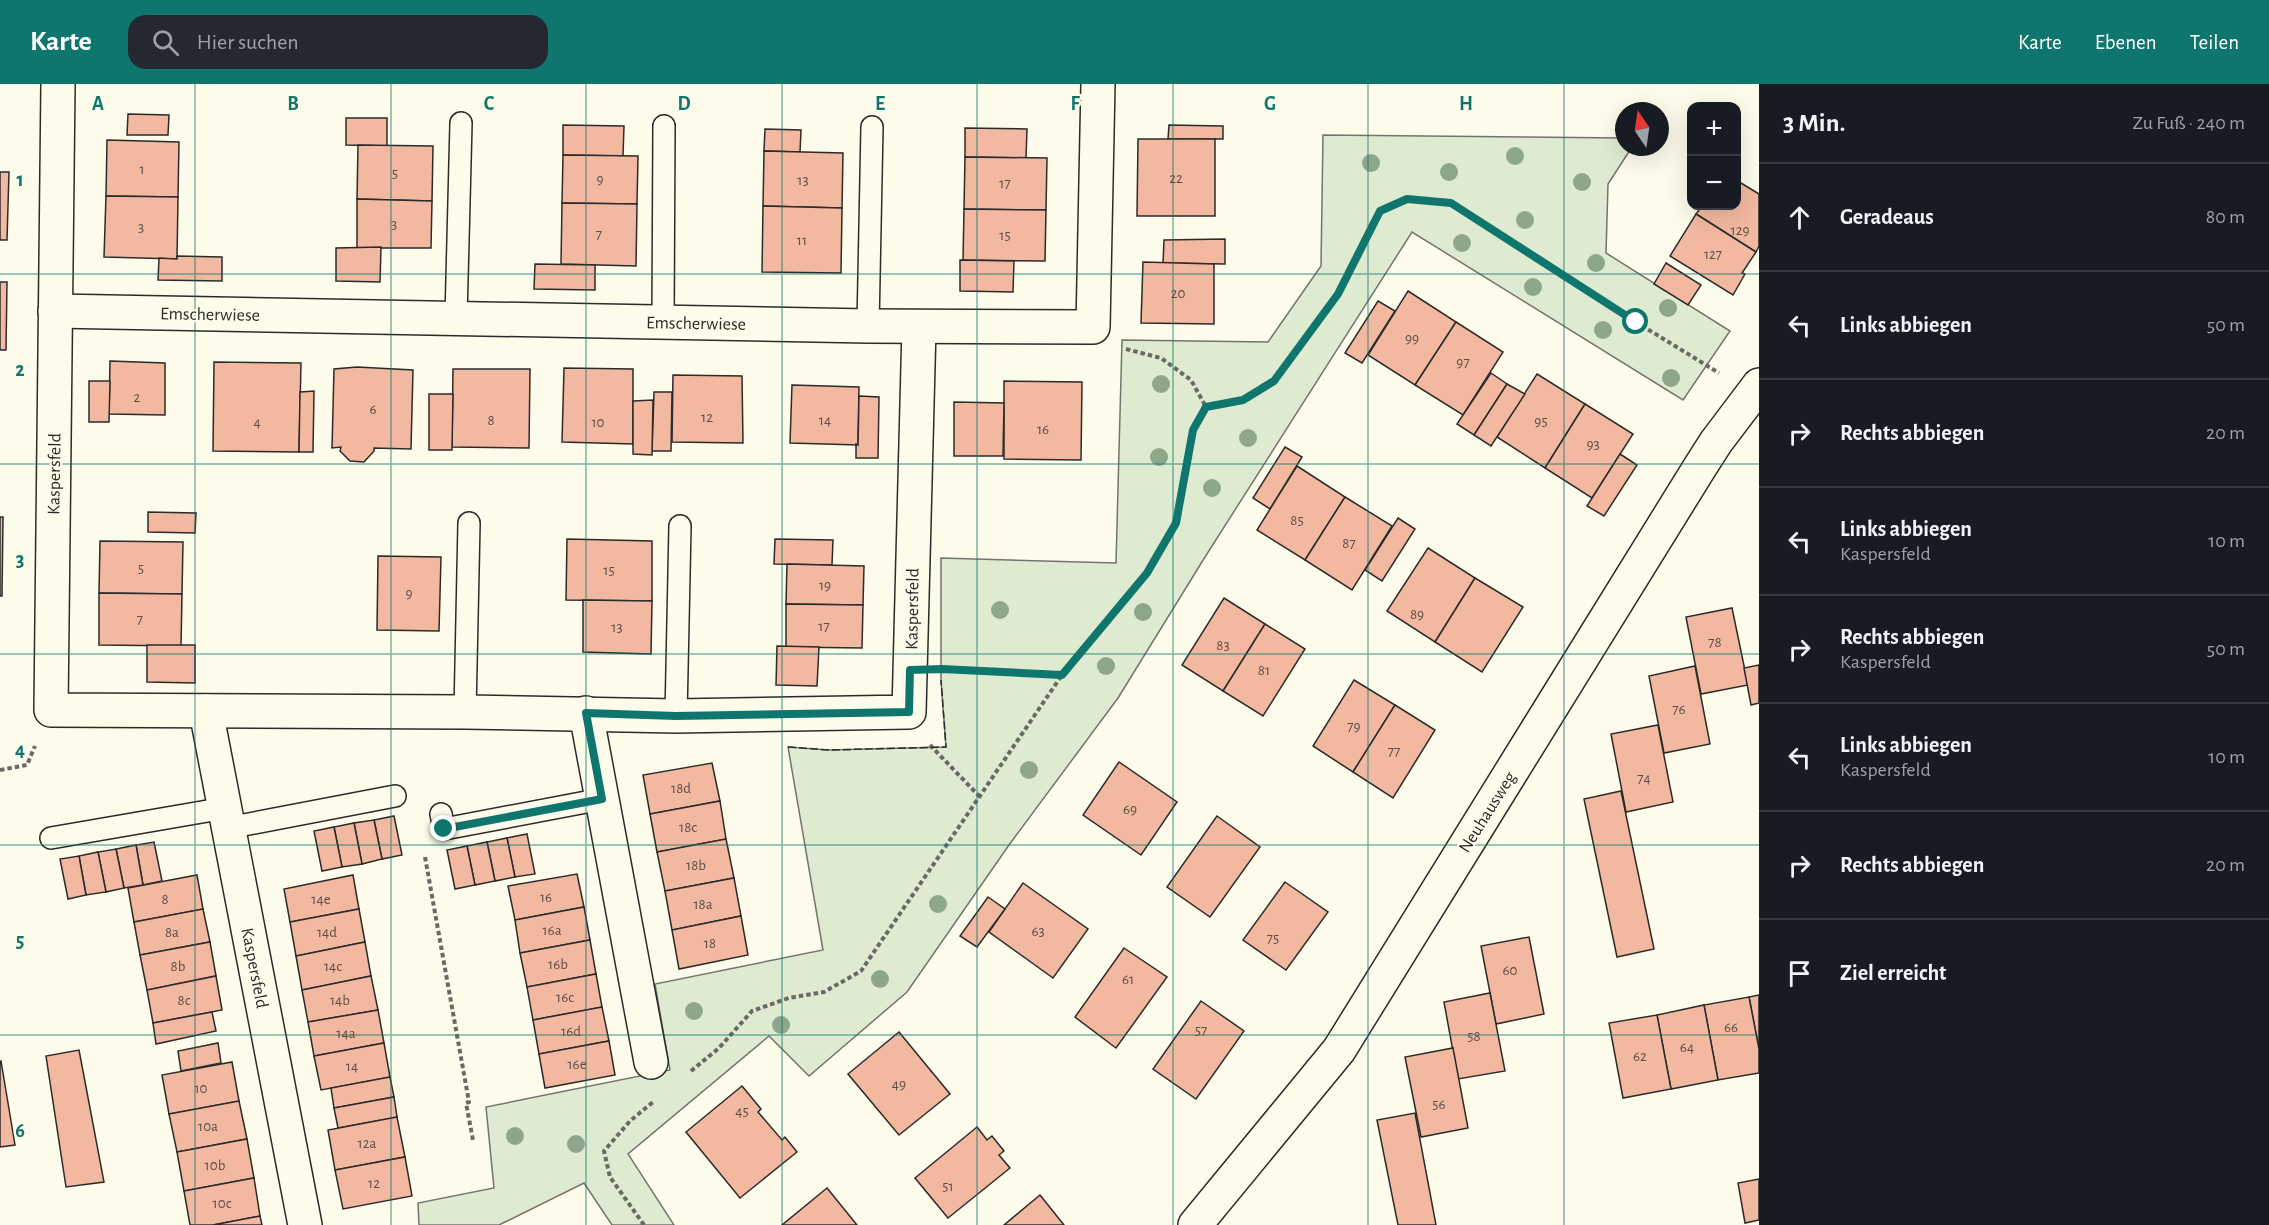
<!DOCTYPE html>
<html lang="de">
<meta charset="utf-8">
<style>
body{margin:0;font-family:"Alegreya Sans",sans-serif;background:#242831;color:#f1f3f6}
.controls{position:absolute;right:18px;top:18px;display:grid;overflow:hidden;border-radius:12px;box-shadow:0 6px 24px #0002}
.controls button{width:54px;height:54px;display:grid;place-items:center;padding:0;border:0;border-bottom:2px solid #363941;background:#171b24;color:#f1f3f6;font:30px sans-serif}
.compass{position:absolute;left:1615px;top:18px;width:54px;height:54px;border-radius:50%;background:#171b24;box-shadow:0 6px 24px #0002;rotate:347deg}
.stop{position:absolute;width:18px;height:18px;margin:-14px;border:4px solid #0f766e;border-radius:50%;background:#fff}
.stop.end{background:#0f766e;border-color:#fff;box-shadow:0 2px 6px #0008}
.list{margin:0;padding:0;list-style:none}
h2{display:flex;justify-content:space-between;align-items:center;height:78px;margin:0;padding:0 24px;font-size:26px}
h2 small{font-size:20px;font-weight:400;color:#9ea1a6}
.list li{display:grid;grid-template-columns:39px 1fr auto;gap:18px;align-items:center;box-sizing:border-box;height:108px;padding:0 24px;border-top:2px solid #363941}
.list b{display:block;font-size:22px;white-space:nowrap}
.list p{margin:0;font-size:20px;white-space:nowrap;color:#9ea1a6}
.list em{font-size:20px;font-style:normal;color:#9ea1a6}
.icon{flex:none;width:33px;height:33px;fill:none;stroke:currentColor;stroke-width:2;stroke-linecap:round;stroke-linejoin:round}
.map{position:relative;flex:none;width:1759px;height:1141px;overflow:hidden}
header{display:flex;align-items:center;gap:36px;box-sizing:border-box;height:84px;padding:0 30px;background:#0f766e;color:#fff}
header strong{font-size:28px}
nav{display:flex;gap:33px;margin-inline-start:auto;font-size:21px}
.search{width:420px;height:54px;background:#242831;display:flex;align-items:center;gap:15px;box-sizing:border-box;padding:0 21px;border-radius:18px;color:#9ea1a6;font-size:22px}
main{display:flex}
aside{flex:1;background:#171b24}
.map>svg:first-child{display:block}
.park{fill:#deebd1;stroke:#74746e;stroke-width:1.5}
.building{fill:#f2b8a0;stroke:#2b2b2b;stroke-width:1.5}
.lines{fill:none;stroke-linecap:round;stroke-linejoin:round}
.service-casing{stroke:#2b2b2b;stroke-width:24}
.minor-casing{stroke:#2b2b2b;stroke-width:36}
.path{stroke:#6a6964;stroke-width:4;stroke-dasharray:4.5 3;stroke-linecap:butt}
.service{stroke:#fdfbea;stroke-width:21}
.minor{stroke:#fdfbea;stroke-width:33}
.fence{stroke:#2b2b2b;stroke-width:1.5;stroke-dasharray:8 3;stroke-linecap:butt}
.tree{fill:#8ea78a}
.route{stroke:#0f766e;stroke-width:8}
.grid{fill:none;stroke:#0f766e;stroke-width:1.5;stroke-opacity:0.55}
.labels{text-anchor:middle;stroke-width:4.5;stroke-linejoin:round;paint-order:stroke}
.number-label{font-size:15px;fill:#5d4e48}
.street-label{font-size:18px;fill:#2b2b2b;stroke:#fdfbea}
.grid-label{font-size:20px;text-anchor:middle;font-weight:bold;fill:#0f766e;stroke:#fdfbea;stroke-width:4.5;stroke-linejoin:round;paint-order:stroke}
</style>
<header>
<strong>Karte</strong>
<div class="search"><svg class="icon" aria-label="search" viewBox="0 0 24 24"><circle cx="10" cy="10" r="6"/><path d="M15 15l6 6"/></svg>Hier suchen</div>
<nav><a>Karte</a><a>Ebenen</a><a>Teilen</a></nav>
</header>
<main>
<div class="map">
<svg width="1759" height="1141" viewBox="0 0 1759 1141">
<rect width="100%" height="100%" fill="#fdfbea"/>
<path class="park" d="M1323,51L1624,54V63H1632L1608,100L1606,169L1730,247L1683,316L1412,148L1205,473L1118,614L1009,761L907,908L809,992L769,952L628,1070L674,1141H612L584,1099L499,1141H419L418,1119L494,1104L486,1023L670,986L655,900L823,866L788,663L829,666L946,663L941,596V474L1116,479L1122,256L1268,258L1321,182Z"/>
<g class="building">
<path d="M128,30L169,31L168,51H127Z"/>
<path d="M346,34H387V62L346,61Z"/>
<path d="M563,41L624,42L623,72L563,71Z"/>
<path d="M1169,41L1223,42V55H1168Z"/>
<path d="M965,44L1027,45L1026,74L965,73Z"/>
<path d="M765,45L801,46L800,68L764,67Z"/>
<path d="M1138,55H1215V132H1137Z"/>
<path d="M107,56L179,58L178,113L106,112Z"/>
<path d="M358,61L433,62L432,117L357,115Z"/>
<path d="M764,67L843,69L842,124L763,122Z"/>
<path d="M563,71L638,72L637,120L562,119Z"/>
<path d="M965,73L1047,74L1046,126L964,125Z"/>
<path d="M0,88H9L7,156H0Z"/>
<path d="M1736,96L1759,110V162L1756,168L1696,130L1702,122H1736Z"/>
<path d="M106,112L178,113L177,175L104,173Z"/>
<path d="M357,115L432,117L431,164H357Z"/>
<path d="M562,119L637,120L636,182L561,180Z"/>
<path d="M763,122L842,124L841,189L762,188Z"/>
<path d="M964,125L1046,126L1045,177L963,176Z"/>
<path d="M1696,130L1756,168L1742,189L1745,190L1733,211L1670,172Z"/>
<path d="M1225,155V180L1163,179L1164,156Z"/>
<path d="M381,163L380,198L336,197V164Z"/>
<path d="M177,172L222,173V197L158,196L159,174L177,175Z"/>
<path d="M960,176L1014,177L1013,208L960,207Z"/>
<path d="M1143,178L1214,180V240L1141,239Z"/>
<path d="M1666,179L1701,201L1688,221L1654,200Z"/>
<path d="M535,180L595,181V206L534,205Z"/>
<path d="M0,198H7L6,266H0Z"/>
<path d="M1408,207L1456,238L1415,301L1368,271Z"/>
<path d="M1378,217L1395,227L1362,279L1345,269Z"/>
<path d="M1456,238L1503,268L1463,331L1415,301Z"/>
<path d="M110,277L165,279V331L109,330Z"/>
<path d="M214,278L301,279L299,368L213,367Z"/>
<path d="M357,283L413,286L411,365L374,364V367L364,378L350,377L340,367L341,363L332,364L334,285Z"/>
<path d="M564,284L633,285V360L562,358Z"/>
<path d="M453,285H530L529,364L452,363Z"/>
<path d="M1491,289L1507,300L1474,351L1457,340Z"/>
<path d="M1537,290L1585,320L1545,384L1497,353Z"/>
<path d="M673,291L742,292L743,359L672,358Z"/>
<path d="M89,297H110L109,338H89Z"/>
<path d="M1004,297L1082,298L1081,376L1004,375Z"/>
<path d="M1507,300L1525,310L1491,362L1474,351Z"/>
<path d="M792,301L859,303L858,361L790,359Z"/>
<path d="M314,307L313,368H299L300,308Z"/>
<path d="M654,308H672L671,367H652Z"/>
<path d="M429,310H453L452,366H429Z"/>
<path d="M859,312L879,313L878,374H856V360L858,361Z"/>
<path d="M653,316L652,371L633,370V317Z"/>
<path d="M954,318L1004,319L1003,372H954Z"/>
<path d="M1585,320L1633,350L1592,414L1545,384Z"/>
<path d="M1285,363L1302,373L1270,425L1253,414Z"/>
<path d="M1620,370L1637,381L1604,432L1587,422Z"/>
<path d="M1297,382L1345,413L1305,476L1257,446Z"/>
<path d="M1345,413L1392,442L1352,506L1305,476Z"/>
<path d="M148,428L196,429L195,449L148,448Z"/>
<path d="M0,433H3L2,512H0Z"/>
<path d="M1398,434L1415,445L1382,497L1365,486Z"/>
<path d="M567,455L652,457V517L566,516Z"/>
<path d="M775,455L833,456L832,481L774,480Z"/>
<path d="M100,457L183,458L182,510L99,509Z"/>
<path d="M1428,464L1475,494L1435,558L1387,527Z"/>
<path d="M378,472L441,473L439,547L377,546Z"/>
<path d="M787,480L864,482L863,521L786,520Z"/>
<path d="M1475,494L1523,523L1482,588L1435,558Z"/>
<path d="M99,509L182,510L181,562L99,561Z"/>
<path d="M1224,514L1265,540L1223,607L1182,581Z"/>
<path d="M583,516L652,517L651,570L583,568Z"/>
<path d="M786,520L863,521L862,564L786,563Z"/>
<path d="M1732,524L1748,601L1701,610L1686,533Z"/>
<path d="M1265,540L1305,565L1263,632L1223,607Z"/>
<path d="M147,561H195V599L147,598Z"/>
<path d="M777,562L819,563L817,602L776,601Z"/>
<path d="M1759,581V619L1751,621L1744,584Z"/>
<path d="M1695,582L1710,660L1664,669L1649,592Z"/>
<path d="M1354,596L1395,621L1353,688L1313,662Z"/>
<path d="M1395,621L1435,646L1393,714L1353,688Z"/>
<path d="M1658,641L1673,718L1626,728L1611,650Z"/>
<path d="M1119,678L1177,718L1141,771L1083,731Z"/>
<path d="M712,679L720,717L650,730L643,691Z"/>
<path d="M1621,707L1654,865L1617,873L1584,715Z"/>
<path d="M720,717L726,755L657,768L650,730Z"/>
<path d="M394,732L402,771L382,775L374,736Z"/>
<path d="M1217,732L1260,763L1210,833L1167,803Z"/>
<path d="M374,736L382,775L362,780L354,739Z"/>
<path d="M354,739L362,780L342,783L334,743Z"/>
<path d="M334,743L342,783L322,787L314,747Z"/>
<path d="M527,750L535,790L515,793L507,754Z"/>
<path d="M507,754L515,793L495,797L487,758Z"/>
<path d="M726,755L734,794L665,807L657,768Z"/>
<path d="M154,758L162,797L143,801L136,761Z"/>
<path d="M487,758L495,797L475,801L467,762Z"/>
<path d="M136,761L143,801L124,804L116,765Z"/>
<path d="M467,762L475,801L455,805L447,766Z"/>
<path d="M116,765L124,804L106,808L98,768Z"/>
<path d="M98,768L106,808L86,811L79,772Z"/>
<path d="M79,772L86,811L68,815L60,775Z"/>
<path d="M577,790L584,823L515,836L508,802Z"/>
<path d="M197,791L203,825L134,838L128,804Z"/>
<path d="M353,791L359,825L290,838L284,805Z"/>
<path d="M734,794L741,832L672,846L665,807Z"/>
<path d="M1285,798L1328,828L1286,886L1243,856Z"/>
<path d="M1023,799L1088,845L1053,894L989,848Z"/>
<path d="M988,813L1005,825L977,863L960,852Z"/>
<path d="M584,823L590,856L520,869L515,836Z"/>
<path d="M203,825L210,858L140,871L134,838Z"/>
<path d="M359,825L365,858L296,872L290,838Z"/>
<path d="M741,832L748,871L679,885L672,846Z"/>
<path d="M1529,853L1544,930L1496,940L1481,862Z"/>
<path d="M590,856L596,890L527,903L520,869Z"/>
<path d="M210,858L216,892L147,906L140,871Z"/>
<path d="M365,858L371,892L302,906L296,872Z"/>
<path d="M1124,864L1167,893L1116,964L1075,933Z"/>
<path d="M596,890L602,923L533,936L527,903Z"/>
<path d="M216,892L222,926L153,939L147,906Z"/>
<path d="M371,892L378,926L308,938L302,906Z"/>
<path d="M1490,909L1505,987L1458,995L1444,918Z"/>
<path d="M1759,911V965L1749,913Z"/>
<path d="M1749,913L1759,965V989L1718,996L1704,921Z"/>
<path d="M1201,917L1244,947L1196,1015L1153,985Z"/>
<path d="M1704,921L1718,996L1671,1005L1657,931Z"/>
<path d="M602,923L609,957L539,970L533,936Z"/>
<path d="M378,926L384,959L314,972L308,938Z"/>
<path d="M212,928L216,947L156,960L153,939Z"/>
<path d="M1657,931L1671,1005L1623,1014L1609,939Z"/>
<path d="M899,948L950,1010L899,1051L848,990Z"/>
<path d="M609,957L615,991L545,1004L539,970Z"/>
<path d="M218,959L221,979L181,987L178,967Z"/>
<path d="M384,959L390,993L321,1006L314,972Z"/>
<path d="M1453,964L1468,1044L1421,1053L1405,973Z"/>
<path d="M79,966L104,1098L66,1103L46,972Z"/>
<path d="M1,977L15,1061L0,1063V978Z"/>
<path d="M232,978L239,1017L169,1030L162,991Z"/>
<path d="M390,993L394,1013L334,1024L331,1004Z"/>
<path d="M742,1002L761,1025L758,1028L782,1056L785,1053L797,1068L740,1114L686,1048Z"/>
<path d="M394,1013L397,1033L338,1044L334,1024Z"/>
<path d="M239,1017L247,1055L177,1068L169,1030Z"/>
<path d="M1415,1029L1436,1141H1398L1377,1036Z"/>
<path d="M397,1033L405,1073L335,1086L328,1046Z"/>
<path d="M977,1043L987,1056L992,1052L1004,1067L999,1071L1010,1084L948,1134L915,1094Z"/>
<path d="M247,1055L254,1094L184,1107L177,1068Z"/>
<path d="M405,1073L412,1112L343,1125L335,1086Z"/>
<path d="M254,1094L260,1132L213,1141H190L184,1107Z"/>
<path d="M1759,1095V1136L1745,1139L1738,1099Z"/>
<path d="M827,1104L857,1141H782Z"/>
<path d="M1040,1111L1064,1141H1004Z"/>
<path d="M260,1132L262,1141H213Z"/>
</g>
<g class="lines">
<defs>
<g id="service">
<path d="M456,234L461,39"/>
<path d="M663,238L664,42"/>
<path d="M868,242L872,43"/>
<path d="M465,628L469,439"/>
<path d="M676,632L680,442"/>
<path d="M441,730L444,745L602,715"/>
<path d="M228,744L395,712"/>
<path d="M51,754L225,724"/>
</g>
<g id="minor">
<path d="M58,0L51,626L465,628L676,632L909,628L919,243"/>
<path d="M55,227L868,242L1093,243L1098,0"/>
<path d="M206,627L305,1141"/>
<path d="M586,629L651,978"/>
<path d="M1195,1141L1339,966L1700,383L1716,358L1759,301"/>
</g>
</defs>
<use href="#service" class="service-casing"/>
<use href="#minor" class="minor-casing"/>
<g class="path">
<path d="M1126,265L1161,274L1191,296L1206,323"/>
<path d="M949,585L1062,591"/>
<path d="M930,661L980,713"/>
<path d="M0,686L27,681L35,662"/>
<path d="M425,773L469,1018L466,1019L473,1056"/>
<path d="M691,987L719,964L752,927L789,914L824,908L861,887L1062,591L1147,489L1176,439L1193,346L1206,323L1243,316L1274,297L1338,210L1381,127L1407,115L1451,119L1636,238L1719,289"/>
<path d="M644,1141L610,1093L604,1067L630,1037L653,1018"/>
</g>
<use href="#service" class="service"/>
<use href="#minor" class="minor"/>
<path class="fence" d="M788,663L829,666L946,663L941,596"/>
</g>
<g class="tree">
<circle cx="1515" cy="72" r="9"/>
<circle cx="1371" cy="79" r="9"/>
<circle cx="1449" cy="88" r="9"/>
<circle cx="1582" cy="98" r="9"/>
<circle cx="1525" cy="136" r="9"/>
<circle cx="1462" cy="159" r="9"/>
<circle cx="1596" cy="179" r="9"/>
<circle cx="1533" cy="203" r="9"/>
<circle cx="1668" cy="224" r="9"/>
<circle cx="1603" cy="246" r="9"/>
<circle cx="1671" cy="294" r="9"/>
<circle cx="1161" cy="300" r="9"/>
<circle cx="1248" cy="354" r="9"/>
<circle cx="1159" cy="373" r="9"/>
<circle cx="1212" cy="404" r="9"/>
<circle cx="1000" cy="526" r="9"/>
<circle cx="1143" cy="528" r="9"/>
<circle cx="1106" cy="582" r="9"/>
<circle cx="1029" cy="686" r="9"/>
<circle cx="938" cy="820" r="9"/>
<circle cx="880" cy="895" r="9"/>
<circle cx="694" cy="927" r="9"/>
<circle cx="781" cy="941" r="9"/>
<circle cx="515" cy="1052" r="9"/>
<circle cx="576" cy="1060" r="9"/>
</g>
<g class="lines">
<path class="route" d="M444,745L602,715L586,629L676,632L909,628L910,586L942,585L1062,591L1147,489L1176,439L1193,346L1206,323L1243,316L1274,297L1338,210L1380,127L1407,115L1451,119L1636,238"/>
</g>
<path class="grid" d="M195,0V1141M391,0V1141M586,0V1141M782,0V1141M977,0V1141M1173,0V1141M1368,0V1141M1564,0V1141M0,190H1759M0,380H1759M0,570H1759M0,761H1759M0,951H1759"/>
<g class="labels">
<g class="number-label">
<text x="142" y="90">1</text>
<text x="395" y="94">5</text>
<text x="1176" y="99">22</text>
<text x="600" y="100">9</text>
<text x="803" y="101">13</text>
<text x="1005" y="104">17</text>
<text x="394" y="145">3</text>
<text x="141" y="148">3</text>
<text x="1740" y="151">129</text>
<text x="599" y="155">7</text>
<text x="1005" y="156">15</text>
<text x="802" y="161">11</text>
<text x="1713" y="175">127</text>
<text x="1178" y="214">20</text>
<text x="1412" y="259">99</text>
<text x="1463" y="283">97</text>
<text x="137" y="318">2</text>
<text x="373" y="330">6</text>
<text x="707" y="338">12</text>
<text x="491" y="341">8</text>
<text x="825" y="341">14</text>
<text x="1541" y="342">95</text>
<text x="257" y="343">4</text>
<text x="598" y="343">10</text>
<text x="1043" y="350">16</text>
<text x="1593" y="365">93</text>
<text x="1297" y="441">85</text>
<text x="1349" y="464">87</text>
<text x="141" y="489">5</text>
<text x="609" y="491">15</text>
<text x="825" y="506">19</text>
<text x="409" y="514">9</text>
<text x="1417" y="535">89</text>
<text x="140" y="540">7</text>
<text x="824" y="547">17</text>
<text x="617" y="548">13</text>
<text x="1715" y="563">78</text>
<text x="1223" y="566">83</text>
<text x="1264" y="591">81</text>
<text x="1679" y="630">76</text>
<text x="1354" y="647">79</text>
<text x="1394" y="672">77</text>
<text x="1644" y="699">74</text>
<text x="681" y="709">18d</text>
<text x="1130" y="730">69</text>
<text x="688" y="748">18c</text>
<text x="696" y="786">18b</text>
<text x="546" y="818">16</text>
<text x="165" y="820">8</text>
<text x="321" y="820">14e</text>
<text x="703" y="825">18a</text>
<text x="552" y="851">16a</text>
<text x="1038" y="852">63</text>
<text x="172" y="853">8a</text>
<text x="327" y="853">14d</text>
<text x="1273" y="859">75</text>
<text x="710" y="864">18</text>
<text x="558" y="885">16b</text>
<text x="178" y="887">8b</text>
<text x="333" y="887">14c</text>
<text x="1510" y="891">60</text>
<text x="1128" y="900">61</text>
<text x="565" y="918">16c</text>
<text x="184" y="921">8c</text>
<text x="340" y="921">14b</text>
<text x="1731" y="948">66</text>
<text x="1201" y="951">57</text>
<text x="571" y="952">16d</text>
<text x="346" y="954">14a</text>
<text x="1474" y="957">58</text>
<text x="1687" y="968">64</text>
<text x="1640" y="977">62</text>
<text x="577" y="985">16e</text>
<text x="352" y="987">14</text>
<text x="899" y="1005">49</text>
<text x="201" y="1009">10</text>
<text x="1439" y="1025">56</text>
<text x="742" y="1032">45</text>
<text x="208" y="1047">10a</text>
<text x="367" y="1064">12a</text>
<text x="215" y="1086">10b</text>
<text x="374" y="1104">12</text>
<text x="948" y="1107">51</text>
<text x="222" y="1124">10c</text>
</g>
<g class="street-label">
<text transform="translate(210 230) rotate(1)" y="6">Emscherwiese</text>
<text transform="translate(696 239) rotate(1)" y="6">Emscherwiese</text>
<text transform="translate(54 390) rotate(-89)" y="6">Kaspersfeld</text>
<text transform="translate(912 525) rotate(-89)" y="6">Kaspersfeld</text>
<text transform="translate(1487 728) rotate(-58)" y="6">Neuhausweg</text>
<text transform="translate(255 884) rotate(79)" y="6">Kaspersfeld</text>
</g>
</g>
<g class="grid-label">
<text x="98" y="26">A</text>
<text x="293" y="26">B</text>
<text x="489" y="26">C</text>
<text x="684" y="26">D</text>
<text x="880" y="26">E</text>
<text x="1075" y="26">F</text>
<text x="1270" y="26">G</text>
<text x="1466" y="26">H</text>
<text x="20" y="102">1</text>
<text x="20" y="292">2</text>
<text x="20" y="482">3</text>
<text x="20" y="672">4</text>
<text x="20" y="863">5</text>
<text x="20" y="1053">6</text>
</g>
</svg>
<div class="controls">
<button>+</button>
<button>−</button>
</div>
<svg class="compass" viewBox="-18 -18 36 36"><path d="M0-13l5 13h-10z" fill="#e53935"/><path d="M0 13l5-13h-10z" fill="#9ea1a6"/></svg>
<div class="stop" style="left:1636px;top:238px"></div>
<div class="stop end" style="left:444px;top:745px"></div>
</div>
<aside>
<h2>3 Min.<small>Zu Fuß · 240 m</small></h2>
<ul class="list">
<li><svg class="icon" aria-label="ahead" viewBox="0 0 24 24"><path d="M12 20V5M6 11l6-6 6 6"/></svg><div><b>Geradeaus</b></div><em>80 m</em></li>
<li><svg class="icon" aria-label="left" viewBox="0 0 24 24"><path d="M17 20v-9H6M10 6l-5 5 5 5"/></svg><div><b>Links abbiegen</b></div><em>50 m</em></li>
<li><svg class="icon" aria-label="right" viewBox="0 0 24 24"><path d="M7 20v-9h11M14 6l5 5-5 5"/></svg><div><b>Rechts abbiegen</b></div><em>20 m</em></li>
<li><svg class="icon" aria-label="left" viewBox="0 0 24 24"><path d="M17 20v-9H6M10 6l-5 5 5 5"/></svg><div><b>Links abbiegen</b><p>Kaspersfeld</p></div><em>10 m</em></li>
<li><svg class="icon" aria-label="right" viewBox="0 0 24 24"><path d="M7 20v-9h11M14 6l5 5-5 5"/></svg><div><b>Rechts abbiegen</b><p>Kaspersfeld</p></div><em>50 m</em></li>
<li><svg class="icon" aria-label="left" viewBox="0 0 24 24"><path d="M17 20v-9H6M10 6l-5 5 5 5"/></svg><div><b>Links abbiegen</b><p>Kaspersfeld</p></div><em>10 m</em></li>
<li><svg class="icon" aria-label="right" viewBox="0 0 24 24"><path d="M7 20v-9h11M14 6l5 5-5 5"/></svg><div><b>Rechts abbiegen</b></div><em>20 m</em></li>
<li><svg class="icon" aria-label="arrive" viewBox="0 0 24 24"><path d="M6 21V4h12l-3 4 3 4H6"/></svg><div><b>Ziel erreicht</b></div></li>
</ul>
</aside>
</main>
